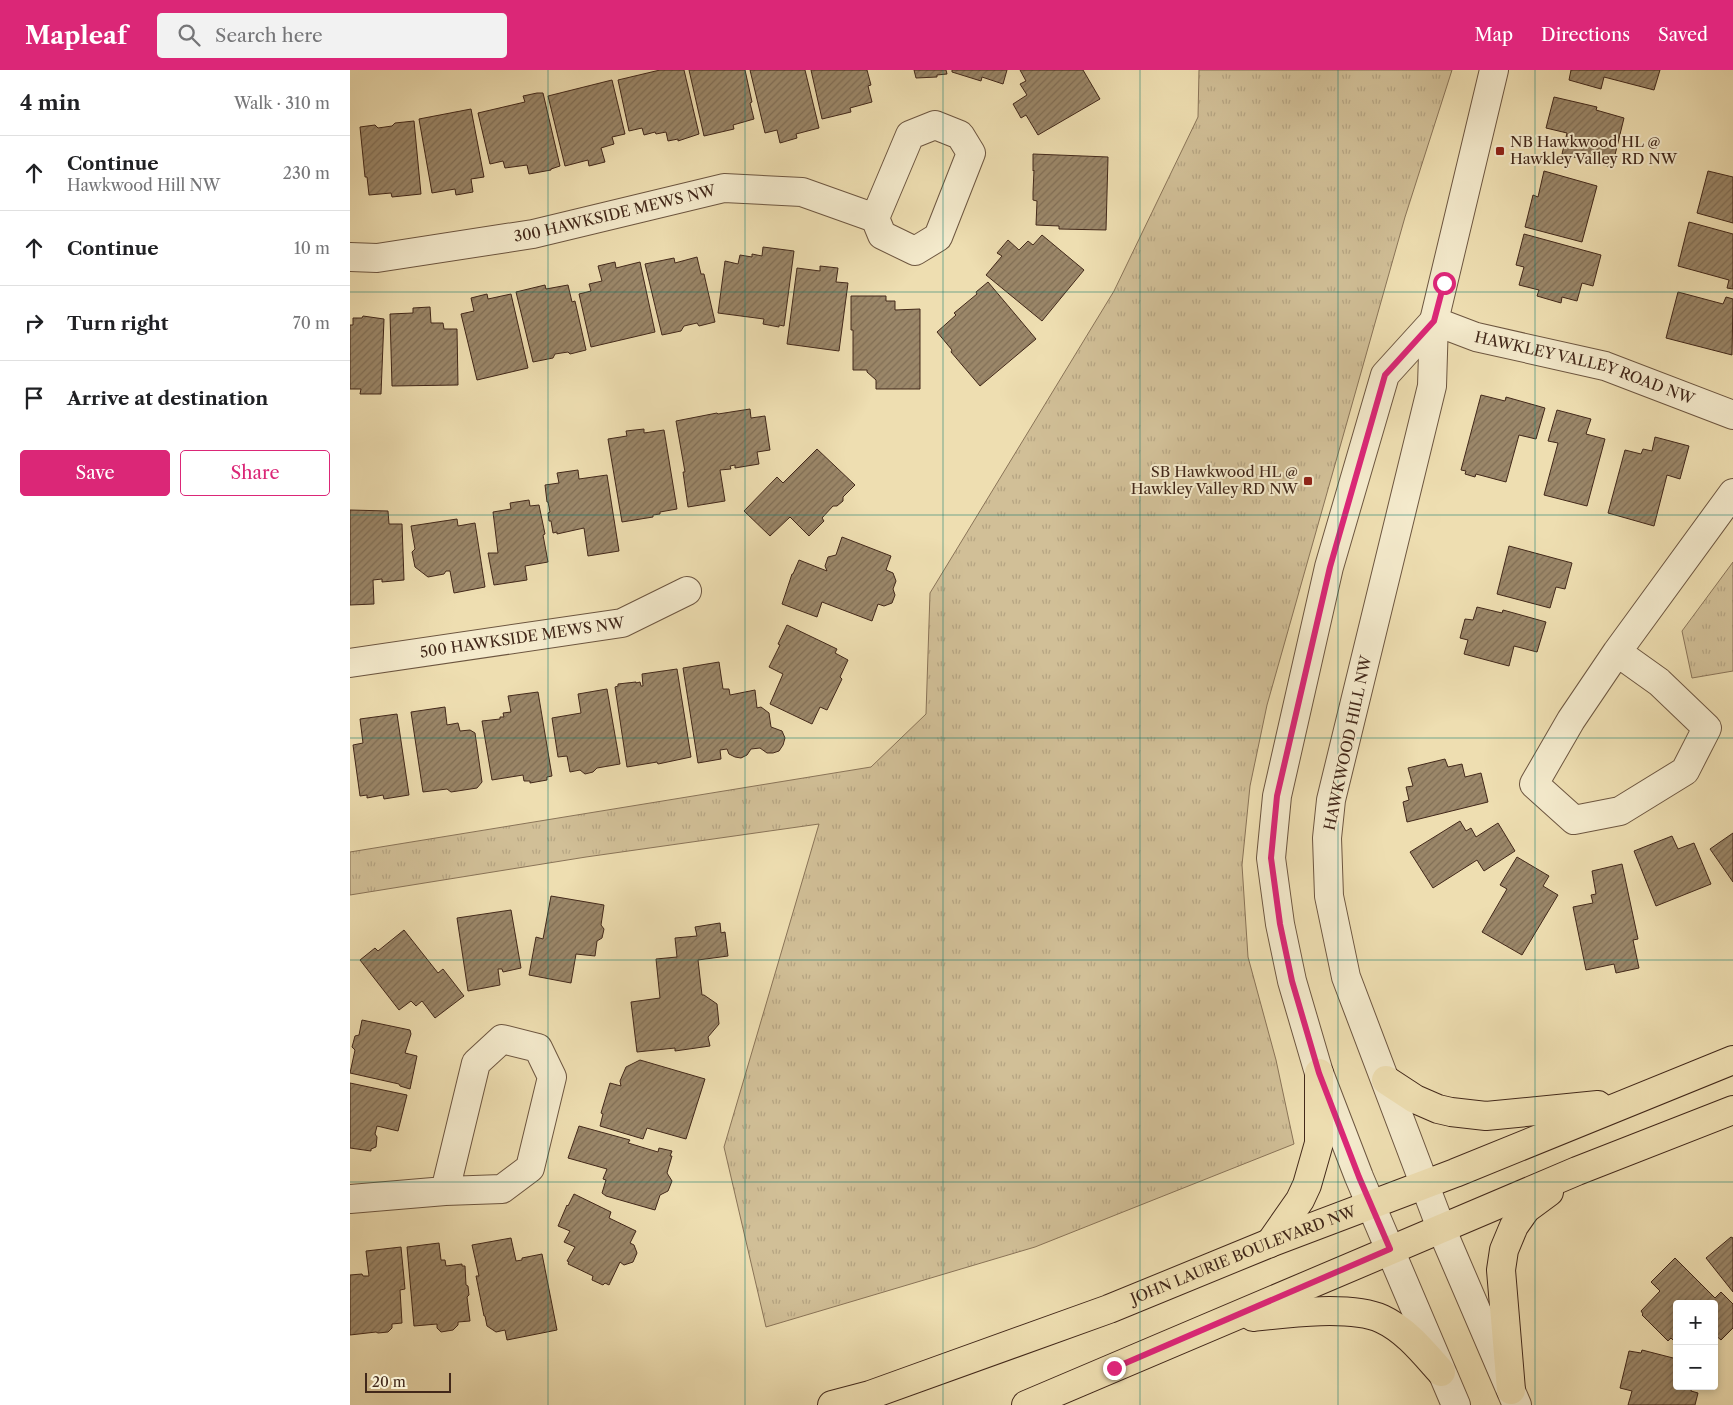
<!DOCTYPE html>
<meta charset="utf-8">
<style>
body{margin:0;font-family:"Libre Caslon Text",serif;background:#f2f2f2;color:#202124}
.controls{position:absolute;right:15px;bottom:15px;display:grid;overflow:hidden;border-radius:5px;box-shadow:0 2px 8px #0003}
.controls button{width:45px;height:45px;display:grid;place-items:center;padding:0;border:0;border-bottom:1px solid #e0e0e0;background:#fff;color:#202124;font:25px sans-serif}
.scale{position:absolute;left:15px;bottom:12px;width:86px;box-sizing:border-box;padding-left:5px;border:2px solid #42281a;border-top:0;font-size:14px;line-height:18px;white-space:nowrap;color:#42281a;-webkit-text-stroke:4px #f4eacc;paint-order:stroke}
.stop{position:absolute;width:15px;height:15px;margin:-11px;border:4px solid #db2777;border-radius:50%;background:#fff}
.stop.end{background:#db2777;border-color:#fff;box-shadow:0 1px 5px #0008}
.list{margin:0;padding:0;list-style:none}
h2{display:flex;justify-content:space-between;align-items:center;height:65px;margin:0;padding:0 20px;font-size:21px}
h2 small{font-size:16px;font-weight:400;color:#757577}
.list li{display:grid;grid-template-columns:32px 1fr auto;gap:15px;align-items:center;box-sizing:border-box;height:75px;padding:0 20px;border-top:1px solid #e0e0e0}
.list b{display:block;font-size:19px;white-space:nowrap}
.list p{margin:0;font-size:16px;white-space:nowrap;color:#757577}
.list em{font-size:16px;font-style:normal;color:#757577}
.actions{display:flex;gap:10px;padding:15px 20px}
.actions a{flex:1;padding:11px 0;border:1px solid #db2777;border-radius:5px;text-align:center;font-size:18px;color:#db2777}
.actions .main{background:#db2777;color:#fff}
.icon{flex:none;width:28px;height:28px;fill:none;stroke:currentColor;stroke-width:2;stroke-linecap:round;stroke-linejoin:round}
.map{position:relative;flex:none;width:1383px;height:1335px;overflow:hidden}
header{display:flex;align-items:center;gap:30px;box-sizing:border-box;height:70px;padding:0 25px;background:#db2777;color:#fff}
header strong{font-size:24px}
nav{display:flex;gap:28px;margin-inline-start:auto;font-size:18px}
.search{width:350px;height:45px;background:#f2f2f2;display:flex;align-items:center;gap:12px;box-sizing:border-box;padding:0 18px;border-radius:5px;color:#757577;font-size:19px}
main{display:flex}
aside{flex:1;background:#fff}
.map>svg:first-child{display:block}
.park{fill:url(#park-tufts);stroke:#8a7458}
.building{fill:url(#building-hatch);stroke:#42281a}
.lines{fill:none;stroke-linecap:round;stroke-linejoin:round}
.minor-casing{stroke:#6d5640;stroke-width:30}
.major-casing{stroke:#42281a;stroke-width:30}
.minor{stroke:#f4eacc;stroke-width:28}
.major{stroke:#eedeb1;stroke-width:28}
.route{stroke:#db2777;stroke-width:6}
.grid{fill:none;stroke:#0f766e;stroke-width:1;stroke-opacity:0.55}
.poi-dot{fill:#8f2418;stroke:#f4eacc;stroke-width:2}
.labels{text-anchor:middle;stroke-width:4;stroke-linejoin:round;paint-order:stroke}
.poi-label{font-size:15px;fill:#42281a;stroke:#f4eacc;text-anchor:start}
.street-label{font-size:15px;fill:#42281a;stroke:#f4eacc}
</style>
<header>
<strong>Mapleaf</strong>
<div class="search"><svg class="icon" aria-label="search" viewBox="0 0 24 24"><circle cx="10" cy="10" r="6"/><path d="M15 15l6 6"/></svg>Search here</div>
<nav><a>Map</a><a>Directions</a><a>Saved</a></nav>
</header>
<main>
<aside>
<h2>4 min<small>Walk · 310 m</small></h2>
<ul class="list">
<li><svg class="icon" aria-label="ahead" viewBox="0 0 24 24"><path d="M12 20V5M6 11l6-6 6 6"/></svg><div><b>Continue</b><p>Hawkwood Hill NW</p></div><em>230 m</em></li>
<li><svg class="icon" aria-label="ahead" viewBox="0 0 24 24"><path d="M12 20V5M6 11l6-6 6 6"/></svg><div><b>Continue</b></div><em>10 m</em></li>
<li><svg class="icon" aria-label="right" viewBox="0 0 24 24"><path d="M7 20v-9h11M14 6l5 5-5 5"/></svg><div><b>Turn right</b></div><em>70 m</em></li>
<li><svg class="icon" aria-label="arrive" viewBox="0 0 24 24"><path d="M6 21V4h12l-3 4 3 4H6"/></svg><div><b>Arrive at destination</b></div></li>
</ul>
<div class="actions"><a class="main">Save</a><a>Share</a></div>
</aside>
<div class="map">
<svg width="1383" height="1335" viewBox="0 0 1383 1335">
<defs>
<pattern id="park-tufts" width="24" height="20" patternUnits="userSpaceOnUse" patternTransform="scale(1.25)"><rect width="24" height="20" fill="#d1bf97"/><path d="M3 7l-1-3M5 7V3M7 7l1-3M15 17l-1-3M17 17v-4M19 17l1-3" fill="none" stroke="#b5a482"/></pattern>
<pattern id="building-hatch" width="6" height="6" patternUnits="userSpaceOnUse" patternTransform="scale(1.25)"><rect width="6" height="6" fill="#9b8769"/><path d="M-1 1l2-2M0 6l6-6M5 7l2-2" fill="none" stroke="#806e56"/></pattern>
</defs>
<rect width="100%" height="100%" fill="#eedeb1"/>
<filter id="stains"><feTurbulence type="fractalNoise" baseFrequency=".004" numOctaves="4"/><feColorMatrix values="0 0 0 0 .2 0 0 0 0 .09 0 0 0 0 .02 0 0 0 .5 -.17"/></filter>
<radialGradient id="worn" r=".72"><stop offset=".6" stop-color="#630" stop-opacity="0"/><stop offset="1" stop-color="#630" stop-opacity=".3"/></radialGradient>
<g class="park">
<path d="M849,0H1102L1055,147L917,635L900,716L892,795L898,887L926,990L944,1074L685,1177L416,1257L374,1077L469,754L236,787L0,825V782L521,697L576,644L580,523L764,221L848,47Z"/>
<path d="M1383,492V601L1342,608L1332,561Z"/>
</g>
<g class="building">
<path d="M310,0H334L349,64L328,71V69L318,71L316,62L306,64L305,62L294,65L292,58L279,61L268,10Z"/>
<path d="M339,0H395L402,32L400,33L404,49L383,55L384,59L354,66Z"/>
<path d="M400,0H455L469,58L446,64L447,68L430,73L427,60L415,63Z"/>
<path d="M461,0H517L521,15L518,16L522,32L500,38L501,42L472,49Z"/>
<path d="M564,0H596L597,4L587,5V7L566,8Z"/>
<path d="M602,0H657L653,14L632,7L631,11L602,2Z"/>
<path d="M670,0H733L750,29L688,65L676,45L671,48L663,34L677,25L670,14L676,11Z"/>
<path d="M1221,0H1310L1304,20L1254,7L1251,19L1219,10Z"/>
<path d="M262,10L275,64L262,67L264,74L251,78L255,92L239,96L238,90L215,96L198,26Z"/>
<path d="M187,23H193L210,96L201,99V100L179,104L177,95L155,98L153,91L140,94L128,43L175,32L173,26Z"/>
<path d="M1204,27L1247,37L1246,40L1274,48L1262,97L1212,84L1217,63L1196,58Z"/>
<path d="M121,39L134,107L121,109L123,122L106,125L105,119L82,123L69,49Z"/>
<path d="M64,51L71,124L42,127L41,123L19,125L17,107H15L10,57L25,55L28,58L42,56L45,53Z"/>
<path d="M683,84L758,87L756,160L709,159V156L686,155L687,131L683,130V122L684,100L683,101Z"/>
<path d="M1194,101L1247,116L1232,172L1175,157L1183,125L1188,127Z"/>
<path d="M1358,101L1383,107V153L1347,143Z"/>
<path d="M1339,152L1383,164V219L1377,218L1379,210L1328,196Z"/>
<path d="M1174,164L1251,185L1243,216L1232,213L1227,231L1212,227L1211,233L1187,226L1189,220L1169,215L1174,197L1166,195Z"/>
<path d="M692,165L734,200L692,251L636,205L652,186L647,183L658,170L669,180L678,171L683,175Z"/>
<path d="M413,177L444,181L434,256L429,255V257L413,254L414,249L368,243L375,191L388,194L390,185L402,187V184L412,186Z"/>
<path d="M347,187L351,204H354L365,252L349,256L347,253L334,256L331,261L312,265L295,194L324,188L325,193Z"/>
<path d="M265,192L266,198L290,192L305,262L241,277L229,224L241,221L239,214L252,211L248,196Z"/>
<path d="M470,196L488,198L486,212L498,213L489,281L437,274L447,198L470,201Z"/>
<path d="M638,212L686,269L630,316L601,282L602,280L587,262L606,245L604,243L627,224L626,222Z"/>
<path d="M195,215L196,219L218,215L222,232L225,231L236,280L220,284L218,282L205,284L203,288L183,292L166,222Z"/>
<path d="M1328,222L1373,234L1376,227L1383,229L1382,285L1316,268Z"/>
<path d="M137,224L138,229L161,224L178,298L127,310L111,244L124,241L121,228Z"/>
<path d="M501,226H536V231H545V240L570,239V319H526V310L517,302V300H503V260H501Z"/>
<path d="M80,237L81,253H93L94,259H107L108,315L42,316L40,244L63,243V238Z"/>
<path d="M13,246L34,249L31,324H10L11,319H0V255H3V248H12Z"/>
<path d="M1131,325L1155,331L1156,327L1195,338L1186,369L1169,365L1156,412L1126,404L1125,407L1115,404L1116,401L1111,400Z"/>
<path d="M400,339L401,348L415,346L420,380L407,382L409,394L385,398V395L380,396L381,399L370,400L375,431L338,437L333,402H335L326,351L367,343L368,344Z"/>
<path d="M1207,340L1241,349L1236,364L1255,369L1237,436L1194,425L1208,373L1198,371Z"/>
<path d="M294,359V363L314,360L327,439L310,442V444L303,445V447L272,452L258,369L277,366L276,361Z"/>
<path d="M1305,367L1339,376L1330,409L1317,405L1304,456L1258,443L1275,380L1291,384L1293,379L1302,381Z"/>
<path d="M467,379L505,415L493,427V431L487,436H483L472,448L474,451L459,466L440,447L420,466L394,441L427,407L433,413Z"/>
<path d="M228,400L229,409L257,405L269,481L238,486L234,458L207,464V462L203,463L201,451H199L198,443L200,442L198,432H197L195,415L209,413L207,403Z"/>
<path d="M179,430L180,436L189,435L195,464L193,465L198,492L175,496L177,510L144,515L138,483H148L143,442L161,439L160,433Z"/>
<path d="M0,440L38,441L39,454H52L54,510L32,512V509L23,510L24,534L0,535Z"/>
<path d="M107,449L108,456L125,453L135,517L104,523L100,501H96L94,504L78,507L65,497L62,482L65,479L61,456Z"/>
<path d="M492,467L541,486L536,500L543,503L546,511L543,519L545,525L542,533L534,536L528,534L522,551L472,532L467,547L432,534L442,504H443L449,490L477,501L475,496L478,487L486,485Z"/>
<path d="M1159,476L1222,493L1215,519L1206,517L1200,538L1147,524Z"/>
<path d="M1127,537L1152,543L1153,540L1196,552L1187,582L1164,576L1159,596L1114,584L1118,570L1110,568L1115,549L1123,550Z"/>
<path d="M437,555L487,579L485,583L498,590L490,607L492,609L477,640L470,637L462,654L420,634L433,604L419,597L430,575L428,574Z"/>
<path d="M369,592L373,619H379L380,625L405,620L407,638L411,637L419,643L421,657L432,661L435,668L433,675L429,681L423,683H417L410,678L401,679L397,685L391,688L385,687L379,684L377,679L370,680L371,689L348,693L333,598Z"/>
<path d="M327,599L341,687L308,694L307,692L277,697L265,617L268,616V614L286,612V613L290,612L291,616H293L292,604Z"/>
<path d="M257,619L270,694L247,698L243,702L235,704L230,700L220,702L217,686L208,687L202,648L231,643L228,624Z"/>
<path d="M188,622L202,706L197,707V710L180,713V711H174L173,705L142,710L132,651L150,649V647H154L153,643L161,642L158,626Z"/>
<path d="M95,637L97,655L108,653L110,661L120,660L125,663L132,712L127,718L101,722L97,719L73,722L61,642Z"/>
<path d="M47,644L59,725L34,729L33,725L17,728V725L10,726L3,675L13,673L10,649Z"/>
<path d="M1095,689L1098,697L1112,694L1115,707L1131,703L1138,732L1057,752L1053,732L1059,730L1056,717L1063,716L1058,698Z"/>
<path d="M1110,751L1116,761L1121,758L1126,767L1148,753L1165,781L1134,801L1127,790L1083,818L1060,782Z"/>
<path d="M1383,763V812L1360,779Z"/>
<path d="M1322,766L1328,779L1344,773L1361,814L1306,836L1284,781Z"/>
<path d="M1167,787L1199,806L1193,816L1208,825L1172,885L1132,862L1157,819L1150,815Z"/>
<path d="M1272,794L1288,869L1283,870L1289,898L1266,903L1264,894L1236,900L1223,837L1243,833L1241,825L1246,824L1242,801Z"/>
<path d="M201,826L254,835L251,855L254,859L252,868L247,871L245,886L226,884L221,913L179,905L186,867L193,869Z"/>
<path d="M161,840L171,898L153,902L152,899H148L150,915L118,921L107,848Z"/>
<path d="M370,853L371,863L375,862L378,886L348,890L352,925H354L367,934L369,954L358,967L360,976L325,981V978L287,982L281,932L310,928L306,889L327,887L325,868L347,866L345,857Z"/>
<path d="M54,860L88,903L93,899L114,926L85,948L72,931L66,936L61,931L49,940L10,890L25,878L28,881Z"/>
<path d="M12,950L60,960L61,964L55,983L67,986L60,1019L50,1016L49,1014L0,1003L5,980L2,977L5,966L9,965Z"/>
<path d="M290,990L355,1009L336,1069L297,1058L293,1069L250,1056L253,1044L251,1043L260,1013L271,1016L270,1011L276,997Z"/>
<path d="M0,1013L57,1025L48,1061L27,1056L25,1064L27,1067L26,1077L21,1079V1081L0,1078Z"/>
<path d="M229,1056L280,1070L278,1073L308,1082L309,1078L322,1081L320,1086H322L317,1103L322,1111L318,1121L310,1125L305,1140L256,1126L252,1123L256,1110L253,1109L257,1099L218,1088Z"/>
<path d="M224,1124L261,1142L259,1148L286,1161L280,1173L284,1175L287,1183L283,1192L274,1195L270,1192L259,1215L255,1213L253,1215L242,1210L243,1206L218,1194L219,1192L217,1191L225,1177L214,1172L220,1161L208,1156L217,1135L218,1136Z"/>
<path d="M1381,1167L1383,1168V1222L1356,1188Z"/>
<path d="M161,1168L166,1191L172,1190V1188L192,1184L207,1260L157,1270L155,1260L146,1262L137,1256L135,1246H134L126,1206H129L122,1175Z"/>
<path d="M89,1173L91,1190H95L96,1196L112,1194V1196H115L116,1215L118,1216L119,1225L117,1227L120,1251L108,1252V1255L103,1260L91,1262L87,1258V1254L64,1256L57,1177Z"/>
<path d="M51,1177L55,1219L50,1220L52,1253L42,1254V1258L38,1262L28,1263L26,1262L0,1265V1205L12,1204L13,1206H19L16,1181Z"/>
<path d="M1325,1188L1365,1228L1371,1222L1383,1234V1258L1371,1270L1364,1264V1234H1327V1274L1321,1268L1318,1271L1292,1245L1293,1244L1291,1241L1310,1221L1301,1212Z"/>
<path d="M1292,1280L1327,1289V1316H1342L1341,1321L1348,1323L1345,1335H1278L1282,1321L1270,1318L1279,1281L1291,1283Z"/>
</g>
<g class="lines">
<defs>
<g id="minor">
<path d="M1144,0L1084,251L1082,316L981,730L977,768L979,826L996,907L1091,1158L1167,1335"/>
<path id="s1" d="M0,187L27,188L183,164L374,118L452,122L525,148L532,165L565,181L588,167L621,83L610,65L585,55L560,65L525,148"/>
<path d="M1084,251L1035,305L979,497L927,726L921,788L930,854L942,911L969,1003L1009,1107L1106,1335"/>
<path id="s2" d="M1084,251L1126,267L1255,296L1383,345"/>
<path d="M1267,582L1309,612L1357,658L1335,701L1270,741L1224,750L1184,714L1221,650L1267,582L1383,423"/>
<path id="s3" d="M0,593L272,553L337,521"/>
<path d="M0,1129L95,1121L152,1119L180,1098L202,1007L188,978L152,969L126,993L95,1121"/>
</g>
<g id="major">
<path d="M1036,1010L1065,1029L1088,1039L1101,1042L1136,1046L1248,1035"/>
<path d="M920,1173L950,1130L957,1115L969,1073V1003"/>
<path d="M903,1247C937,1243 1001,1235 1032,1249C1056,1260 1074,1283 1091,1302"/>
<path d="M1161,1320L1151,1200L1154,1180L1164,1156L1176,1139L1199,1122"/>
<path id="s4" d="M482,1335L520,1325L759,1239L920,1173L1105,1103L1383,990"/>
<path d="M676,1335L1227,1101L1383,1040"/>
</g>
</defs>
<use href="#minor" class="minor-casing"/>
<use href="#major" class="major-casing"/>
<use href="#minor" class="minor"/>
<use href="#major" class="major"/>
</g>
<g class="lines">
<path class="route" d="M764,1298L1040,1179L1009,1107L969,1003L942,911L930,854L921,788L927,726L980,497L1035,305L1084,251L1094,213"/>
</g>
<path class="grid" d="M198,0V1335M395,0V1335M593,0V1335M790,0V1335M988,0V1335M1185,0V1335M0,222H1383M0,445H1383M0,668H1383M0,890H1383M0,1112H1383"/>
<g class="poi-dot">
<rect x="1145" y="76" width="10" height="10" rx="2.5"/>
<rect x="953" y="406" width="10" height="10" rx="2.5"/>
</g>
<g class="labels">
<g class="poi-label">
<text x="1160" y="77">NB Hawkwood HL @<tspan x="1160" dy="17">Hawkley Valley RD NW</tspan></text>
<text x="948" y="407" text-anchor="end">SB Hawkwood HL @<tspan x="948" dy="17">Hawkley Valley RD NW</tspan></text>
</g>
<g class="street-label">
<text dy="5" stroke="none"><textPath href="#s1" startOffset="269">300 HAWKSIDE MEWS NW</textPath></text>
<text dy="5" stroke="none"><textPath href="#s2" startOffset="158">HAWKLEY VALLEY ROAD NW</textPath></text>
<text dy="5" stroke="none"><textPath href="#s3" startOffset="174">500 HAWKSIDE MEWS NW</textPath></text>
<text transform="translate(998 673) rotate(-78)" y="5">HAWKWOOD HILL NW</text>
<text dy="5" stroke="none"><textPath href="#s4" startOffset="438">JOHN LAURIE BOULEVARD NW</textPath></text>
</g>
</g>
<rect width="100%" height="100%" filter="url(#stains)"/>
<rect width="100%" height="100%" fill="url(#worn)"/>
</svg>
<div class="controls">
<button>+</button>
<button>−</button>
</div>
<div class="scale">20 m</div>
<div class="stop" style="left:1094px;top:213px"></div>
<div class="stop end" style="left:764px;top:1298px"></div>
</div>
</main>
